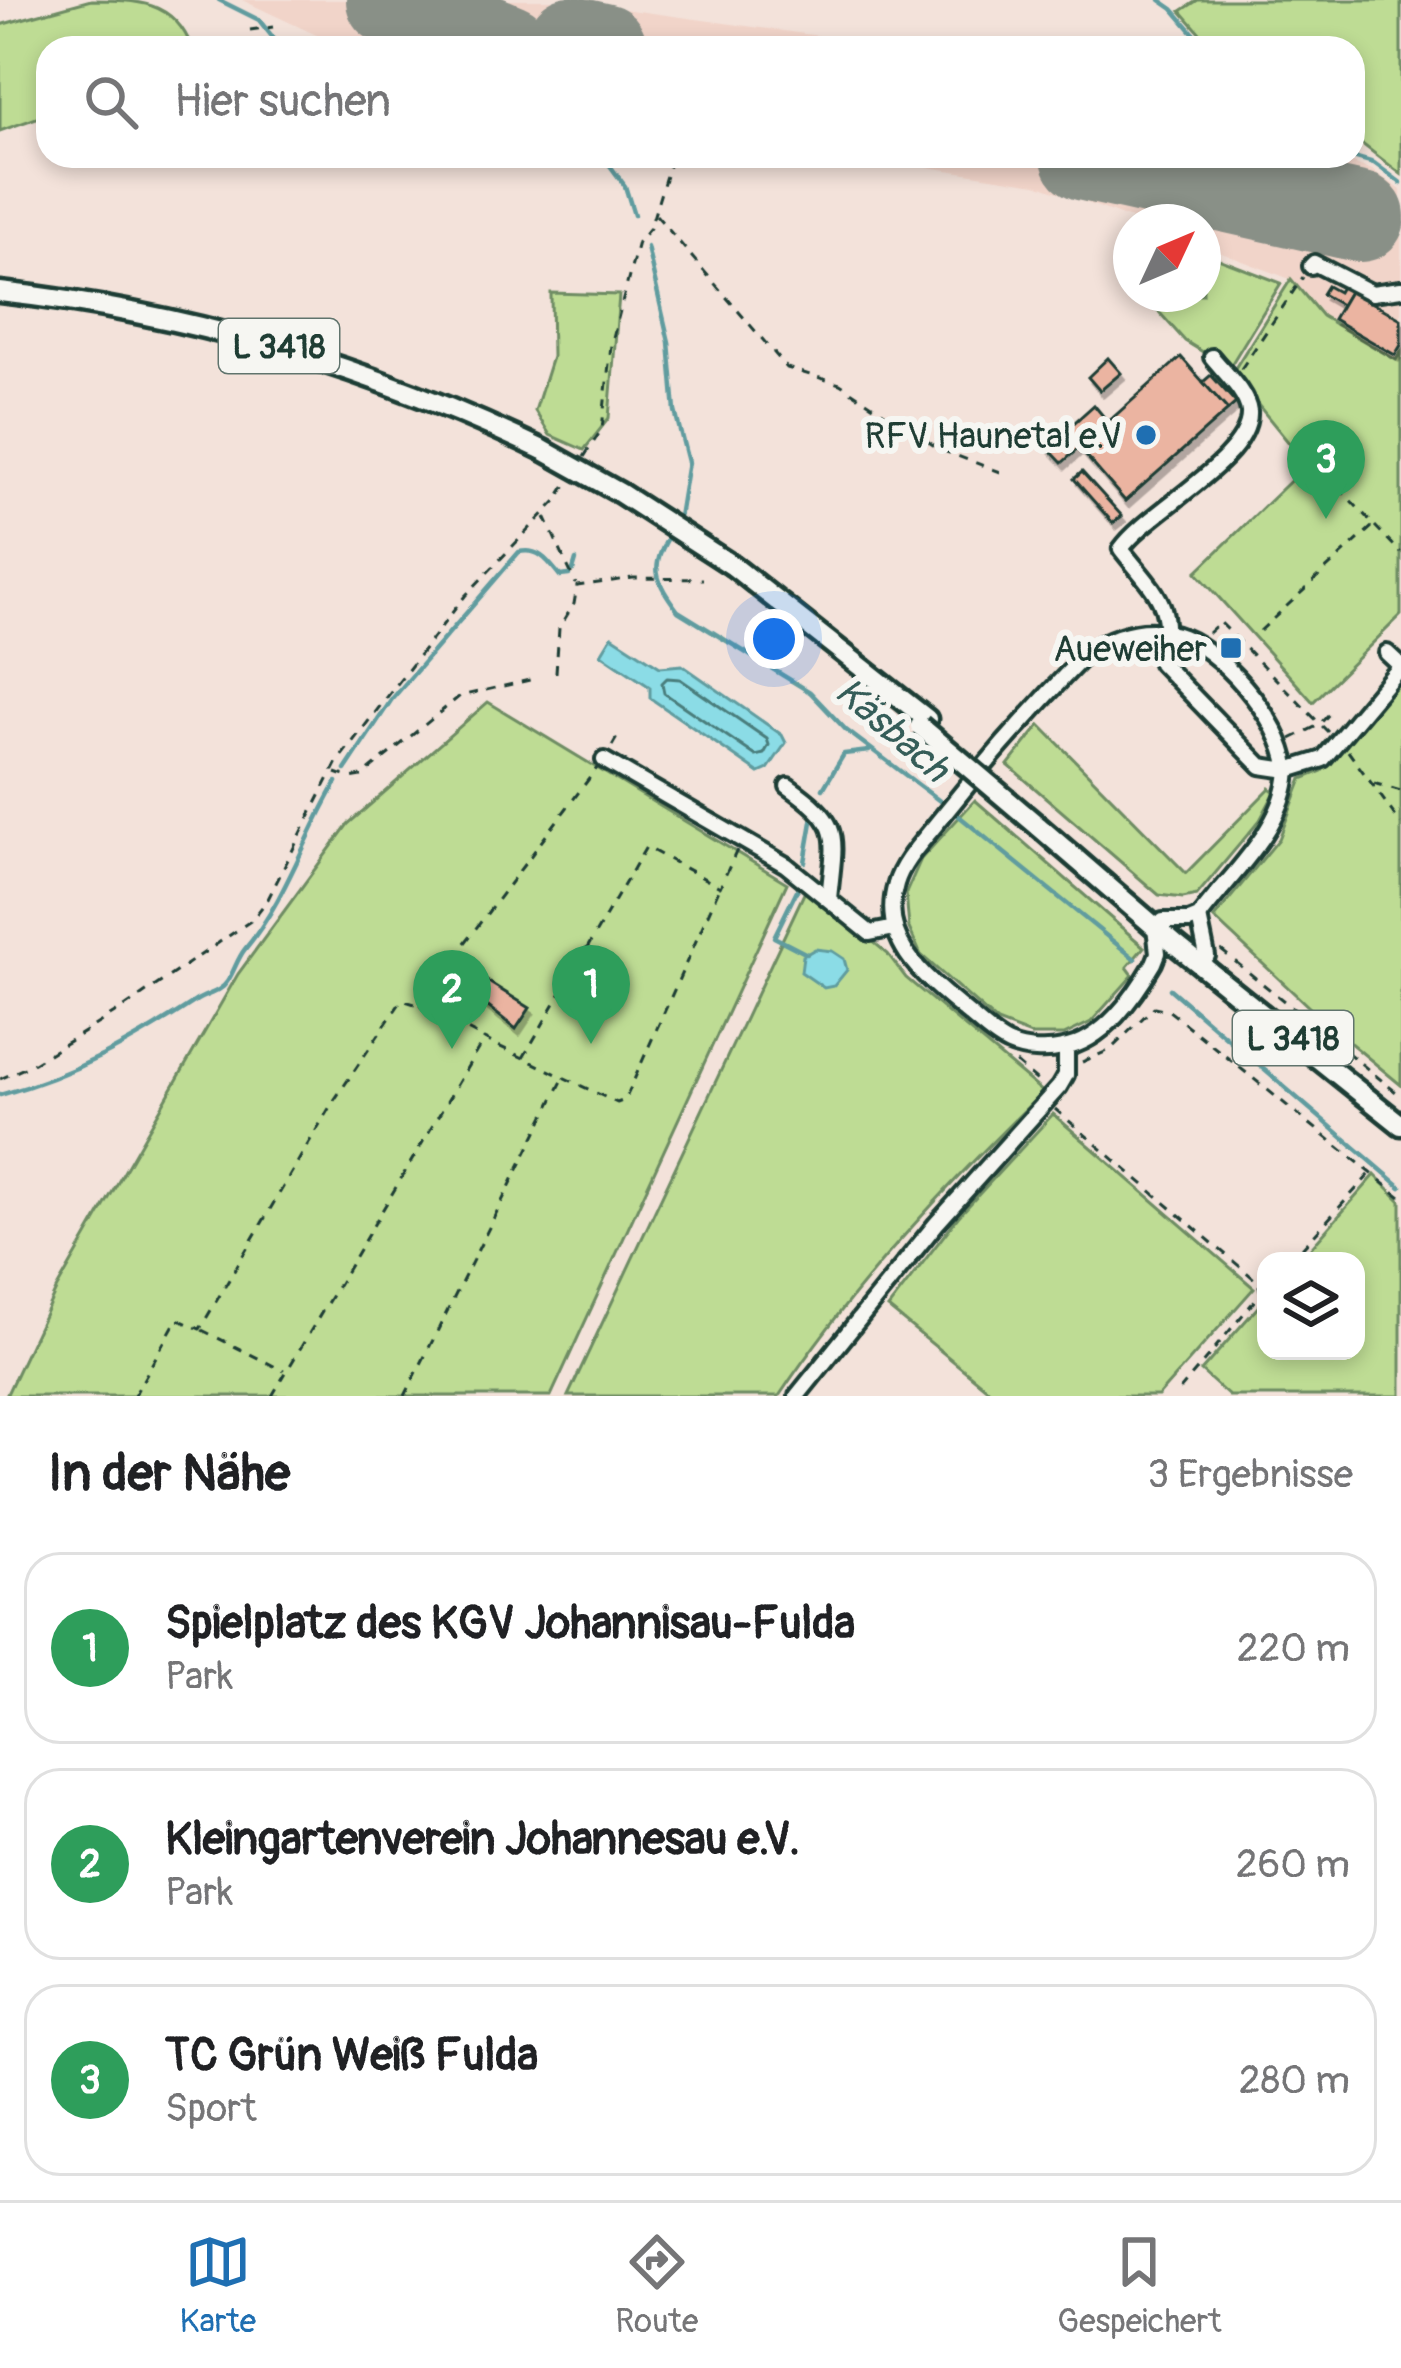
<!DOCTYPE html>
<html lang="de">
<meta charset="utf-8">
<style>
body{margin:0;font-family:Pangolin,sans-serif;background:#f6f6f6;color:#202124}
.controls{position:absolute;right:36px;bottom:36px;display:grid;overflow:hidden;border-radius:24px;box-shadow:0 6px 18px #0003}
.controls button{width:108px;height:108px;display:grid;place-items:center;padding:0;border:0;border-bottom:3px solid #e0e0e0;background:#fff;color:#202124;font:60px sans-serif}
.compass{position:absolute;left:1113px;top:204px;width:108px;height:108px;border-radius:50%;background:#fff;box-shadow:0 6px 18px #0003;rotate:46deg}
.you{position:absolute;left:774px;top:639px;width:42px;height:42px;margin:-30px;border:9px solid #fff;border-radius:50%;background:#1a73e8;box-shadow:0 0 0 18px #1a73e833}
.badge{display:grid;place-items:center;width:78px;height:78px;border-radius:50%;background:#1f6fb2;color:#fff;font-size:39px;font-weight:700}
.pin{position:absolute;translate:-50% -99px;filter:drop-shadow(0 3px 6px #0008)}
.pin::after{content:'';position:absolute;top:63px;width:42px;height:36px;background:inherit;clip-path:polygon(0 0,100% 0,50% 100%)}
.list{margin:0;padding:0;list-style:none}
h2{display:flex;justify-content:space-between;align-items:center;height:156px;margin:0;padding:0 48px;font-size:51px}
h2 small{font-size:39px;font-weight:400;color:#757577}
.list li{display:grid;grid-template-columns:78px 1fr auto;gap:36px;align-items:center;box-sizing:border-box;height:192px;margin:0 24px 24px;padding:0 24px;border:3px solid #e0e0e0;border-radius:36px}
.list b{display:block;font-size:45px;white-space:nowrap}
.list p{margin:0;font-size:39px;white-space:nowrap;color:#757577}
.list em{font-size:39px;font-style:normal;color:#757577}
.icon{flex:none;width:66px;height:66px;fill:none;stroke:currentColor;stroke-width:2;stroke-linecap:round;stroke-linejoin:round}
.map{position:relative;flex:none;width:1401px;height:1396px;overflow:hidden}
.search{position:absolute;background:#fff;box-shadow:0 6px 18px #0003;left:36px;right:36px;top:36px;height:132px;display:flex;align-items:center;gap:30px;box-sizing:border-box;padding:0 42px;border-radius:36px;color:#757577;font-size:45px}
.sheet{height:804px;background:#fff}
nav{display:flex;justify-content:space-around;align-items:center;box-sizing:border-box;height:168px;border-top:3px solid #e0e0e0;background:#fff;font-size:33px;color:#757577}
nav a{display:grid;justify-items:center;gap:6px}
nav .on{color:#1f6fb2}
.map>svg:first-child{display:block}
.built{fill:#f1d4c9}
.green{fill:#bedc94;stroke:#6e8c64;stroke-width:3}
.water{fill:#8bdce6;stroke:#609c9f;stroke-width:3}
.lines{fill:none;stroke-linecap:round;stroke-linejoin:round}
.shore{stroke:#4a7d7b;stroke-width:3}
.stream{stroke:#609c9f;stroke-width:4.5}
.runway{stroke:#899087;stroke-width:90}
.building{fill:#ebb4a1;stroke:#1f3d34;stroke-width:3;filter:url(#shadow)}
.minor-casing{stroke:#1f3d34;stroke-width:22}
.major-casing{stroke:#1f3d34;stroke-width:27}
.path{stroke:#1f3d34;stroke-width:3;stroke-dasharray:9 9;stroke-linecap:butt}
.minor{stroke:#f6f6f2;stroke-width:14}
.major{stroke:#f6f6f2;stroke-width:18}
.major-bridge-casing{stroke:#1f3d34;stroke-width:27;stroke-linecap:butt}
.major-bridge{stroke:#f6f6f2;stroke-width:18}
.poi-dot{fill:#1f6fb2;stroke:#f6f6f2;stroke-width:4.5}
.labels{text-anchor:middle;stroke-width:12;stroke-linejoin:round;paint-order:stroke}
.shield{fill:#f6f6f2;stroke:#60746d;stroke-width:3}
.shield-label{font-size:33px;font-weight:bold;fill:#1f3d34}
.poi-label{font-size:36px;fill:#1f3d34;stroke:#f6f6f2;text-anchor:end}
.water-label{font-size:39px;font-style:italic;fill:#355d58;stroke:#f6f6f2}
</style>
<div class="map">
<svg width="1401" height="1396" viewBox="0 0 1401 1396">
<defs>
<filter id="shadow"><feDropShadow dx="3.5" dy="6" stdDeviation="0" flood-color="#0004"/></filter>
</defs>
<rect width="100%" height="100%" fill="#f3e2da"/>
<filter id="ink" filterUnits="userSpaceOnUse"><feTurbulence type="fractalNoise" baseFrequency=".00833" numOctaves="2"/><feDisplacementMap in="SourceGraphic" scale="24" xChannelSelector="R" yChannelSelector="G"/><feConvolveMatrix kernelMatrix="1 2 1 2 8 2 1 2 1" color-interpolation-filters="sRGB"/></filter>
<g filter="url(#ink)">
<g class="built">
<path d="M242,0H558L906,48H344Z"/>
<path d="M858,156H1333L1372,170L1401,190V352L1396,360L1322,316L1290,279L1203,246V222H1139L1036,184Z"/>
</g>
<g class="green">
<path d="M91,0C137,0 174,0 192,48H48V114L0,131V25Z"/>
<path d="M1198,0H1401V174L1353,137V48H1213L1181,11Z"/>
<path d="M1203,253L1281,283L1229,368L1185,341L1143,294H1203Z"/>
<path d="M1291,279L1322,316L1396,360L1401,352V615L1313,702L1196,572L1307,465L1232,373Z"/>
<path d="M551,293L619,295L609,418L584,450L550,435L535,411L552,357Z"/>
<path d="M1401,669V1085L1325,1022L1214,918L1279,839L1302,779L1322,771Z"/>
<path d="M488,702L787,883L551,1396H6L56,1290L238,974L348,824Z"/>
<path d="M1040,725L1186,873L1270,788L1275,792L1260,820L1197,895L1183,898L1159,895L1008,765Z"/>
<path d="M975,800L1144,947L1127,967L1133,975L1091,1022L1064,1035H1031L997,1022L921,955L909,928L906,893L921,859Z"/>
<path d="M807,887L888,954L906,978L1043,1092C946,1186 854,1284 779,1396H568Z"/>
<path d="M1053,1114L1254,1288L1158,1396H996L888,1308L958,1217Z"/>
<path d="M1375,1175L1401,1201V1396H1229L1201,1371L1266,1298V1351H1356V1261H1299Z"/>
</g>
<g class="water">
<path d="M612,636L660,667L682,665L782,735L786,743L768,769L759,773L650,698V687L601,654Z"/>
<path d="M815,949L832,951L844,959L847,970L834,986L824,988L801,972L803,956Z"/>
</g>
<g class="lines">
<path class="shore" d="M667,678L680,679L767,739L769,745L764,754L756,756L664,693L662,683Z"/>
<g class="stream">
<path d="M219,0L259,20L278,44L287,48"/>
<path d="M1160,0L1173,9L1206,48"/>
<path d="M603,156L625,186L634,215"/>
<path d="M1350,156L1374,163L1401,183"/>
<path d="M647,247L669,342L675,411L688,462L678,523"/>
<path d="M671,533C649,567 655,580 678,611L810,692L846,730L945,805"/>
<path d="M573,570L576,560"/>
<path d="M345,770L392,699L519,552C540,548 548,561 560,576L569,575"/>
<path d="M823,789L844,754L869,751"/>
<path d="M954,812L1135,959"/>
<path d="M805,862L813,816"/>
<path d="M799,886L774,937L807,954"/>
<path d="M1170,989L1401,1187"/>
<path d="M0,1095C74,1075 133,1042 197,1000C207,994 221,992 227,982C234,972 237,959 245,949C285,901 305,836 337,782"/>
</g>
<g class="runway">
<path d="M391,0L507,48"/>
<path d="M572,41L602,48"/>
<path d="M1086,156L1360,217"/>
</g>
</g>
<g class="building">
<path d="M1342,285L1350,290L1341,305L1322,294L1327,286L1338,292Z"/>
<path d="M1350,290L1401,319V345L1395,355L1333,319Z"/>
<path d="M1181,357L1228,410L1125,501L1079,448Z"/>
<path d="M1108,358L1121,373L1100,391L1088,377Z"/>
<path d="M1211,375L1236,403L1228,410L1203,382Z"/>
<path d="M1094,405L1108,422L1062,463L1047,447Z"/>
<path d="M1082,472L1122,516L1113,523L1074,479Z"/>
<path d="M482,978L530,1008L516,1029L473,995L469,998Z"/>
</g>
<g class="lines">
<defs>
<g id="minor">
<path d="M1311,266L1314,263L1372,293L1401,289"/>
<path d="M1212,357C1224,372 1247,393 1249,412C1252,459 1146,512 1121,549C1155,593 1177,605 1161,663L1261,766L1288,770L1323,759L1401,666"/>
<path d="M1387,653L1401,666"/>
<path d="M604,760L786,865L870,933L895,928"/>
<path d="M788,786C844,826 835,834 829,899"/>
<path d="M1199,917L1207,956"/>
<path d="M1155,927L1158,953L1154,963C1134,997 1104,1041 1063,1048C1046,1052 1025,1051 1009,1044C993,1037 979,1022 965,1011C927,979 878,942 896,884C902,862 923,841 937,823C984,764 1035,706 1088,652C1117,633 1149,624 1183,637C1225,653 1293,733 1287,779C1280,832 1229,876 1199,917L1189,921H1163"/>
<path d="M797,1396L936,1224L1059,1087L1066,1075V1048"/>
</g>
<g id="major">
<path d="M0,292C191,313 370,367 543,450"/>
<path d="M733,566L927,719"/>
<path d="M1038,826L1176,945L1401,1125"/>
</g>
</defs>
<use href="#minor" class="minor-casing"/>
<use href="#major" class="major-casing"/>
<g class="path">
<path d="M250,30L273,27"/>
<path d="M656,215L787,368L840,384L941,450L1006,474"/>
<path d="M1241,369L1303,277"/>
<path d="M584,457L602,429L611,345L638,242L650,228L672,156"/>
<path d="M545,517L576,584"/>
<path d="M1375,526L1401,553"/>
<path d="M1260,631L1374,525L1320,468"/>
<path d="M1208,633L1220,622L1328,732"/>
<path d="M556,673L559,628L574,604L577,586L633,578L703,579"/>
<path d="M1291,739L1319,725L1329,714"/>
<path d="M612,746L620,732"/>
<path d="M1348,751L1401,824"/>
<path d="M336,773L350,778L362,776L460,696L530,680"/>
<path d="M1374,783L1401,791"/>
<path d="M1221,950L1401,1096"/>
<path d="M420,1006L481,1037"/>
<path d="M523,1058L646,847L720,887L737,850"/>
<path d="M1082,1062L1110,1050L1154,1007L1168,1010L1401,1197"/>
<path d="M1016,1063L1041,1084"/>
<path d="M0,1079L29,1066L126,1006L252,920L268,899L337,762L465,596L556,501L569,480"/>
<path d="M1055,1109L1258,1282L1261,1293L1175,1396"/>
<path d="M1290,1261L1370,1174"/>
<path d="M202,1330L284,1371"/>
<path d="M134,1396L177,1319L200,1329L331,1105L402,1000L418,1005L597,768"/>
<path d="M272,1396L484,1039L617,1103L625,1100L720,887"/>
<path d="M405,1396L562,1081"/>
</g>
<use href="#minor" class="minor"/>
<use href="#major" class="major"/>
<defs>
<g id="major-bridge">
<path d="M543,450L620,493L733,566"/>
<path d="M920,726L1038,826"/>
</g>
</defs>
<use href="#major-bridge" class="major-bridge-casing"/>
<use href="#major-bridge" class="major-bridge"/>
</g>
</g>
<g class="poi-dot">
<circle cx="1146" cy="435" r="12"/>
<rect x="1219" y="636" width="24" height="24" rx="6"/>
</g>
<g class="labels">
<g class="shield">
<rect x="219" y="319" width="120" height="54" rx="9"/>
<rect x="1233" y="1011" width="120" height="54" rx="9"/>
</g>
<g class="shield-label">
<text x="279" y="358">L 3418</text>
<text x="1293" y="1050">L 3418</text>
</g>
<g class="poi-label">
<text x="1122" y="448">RFV Haunetal e.V</text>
<text x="1207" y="661">Aueweiher</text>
</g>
<g class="water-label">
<text transform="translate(893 729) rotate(41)" y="14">Käsbach</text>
</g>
</g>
</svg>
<div class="controls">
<button><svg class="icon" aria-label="layers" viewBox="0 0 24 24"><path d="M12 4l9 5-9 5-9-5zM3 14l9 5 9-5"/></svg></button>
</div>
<svg class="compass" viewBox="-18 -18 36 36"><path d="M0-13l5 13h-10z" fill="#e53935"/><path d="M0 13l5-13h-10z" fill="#757577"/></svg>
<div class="you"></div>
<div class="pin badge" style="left:591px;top:1044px;background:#2e9e5b">1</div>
<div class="pin badge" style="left:452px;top:1049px;background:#2e9e5b">2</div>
<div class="pin badge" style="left:1326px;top:519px;background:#2e9e5b">3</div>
<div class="search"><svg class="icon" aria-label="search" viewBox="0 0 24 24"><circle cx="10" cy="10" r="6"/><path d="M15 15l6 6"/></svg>Hier suchen</div>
</div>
<section class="sheet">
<h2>In der Nähe<small>3 Ergebnisse</small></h2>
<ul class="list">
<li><span class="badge" style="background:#2e9e5b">1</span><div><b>Spielplatz des KGV Johannisau-Fulda</b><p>Park</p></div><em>220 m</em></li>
<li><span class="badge" style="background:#2e9e5b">2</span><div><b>Kleingartenverein Johannesau e.V.</b><p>Park</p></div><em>260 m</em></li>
<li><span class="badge" style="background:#2e9e5b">3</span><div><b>TC Grün Weiß Fulda</b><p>Sport</p></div><em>280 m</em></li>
</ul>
</section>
<nav>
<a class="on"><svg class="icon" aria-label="map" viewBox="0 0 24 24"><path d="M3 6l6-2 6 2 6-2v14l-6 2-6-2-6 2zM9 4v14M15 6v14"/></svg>Karte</a>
<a><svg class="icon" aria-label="directions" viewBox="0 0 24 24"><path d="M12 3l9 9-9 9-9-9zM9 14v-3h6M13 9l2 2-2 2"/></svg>Route</a>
<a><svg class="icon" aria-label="saved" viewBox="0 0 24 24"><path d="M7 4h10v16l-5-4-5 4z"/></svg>Gespeichert</a>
</nav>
